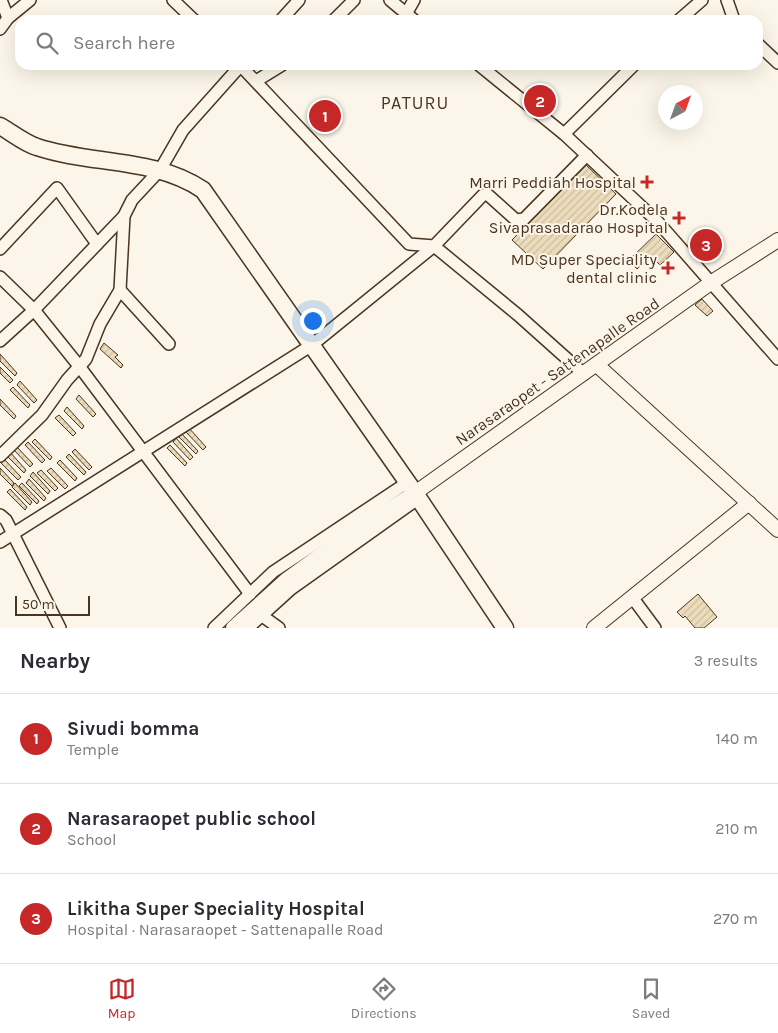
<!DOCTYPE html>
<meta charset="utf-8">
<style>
body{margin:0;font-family:Karla,sans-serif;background:#f7f7f7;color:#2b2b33}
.compass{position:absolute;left:658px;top:85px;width:45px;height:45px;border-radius:50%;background:#fff;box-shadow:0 5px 20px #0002;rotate:41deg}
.scale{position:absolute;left:15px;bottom:12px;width:75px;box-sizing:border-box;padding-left:5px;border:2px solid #4a3520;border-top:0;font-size:14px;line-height:18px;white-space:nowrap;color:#4a3520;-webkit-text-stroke:4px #fbf6e9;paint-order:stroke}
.you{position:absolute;left:312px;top:320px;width:18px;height:18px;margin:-12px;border:4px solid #fff;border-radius:50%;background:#1a73e8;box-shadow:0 0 0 8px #1a73e833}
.badge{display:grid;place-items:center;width:32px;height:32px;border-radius:50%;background:#c62828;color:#fff;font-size:16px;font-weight:700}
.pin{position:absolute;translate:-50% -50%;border:2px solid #fff;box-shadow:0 1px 5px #0006}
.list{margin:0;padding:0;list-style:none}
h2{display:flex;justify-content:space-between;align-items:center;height:65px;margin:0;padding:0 20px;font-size:21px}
h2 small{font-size:16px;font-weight:400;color:#7c7c81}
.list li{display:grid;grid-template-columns:32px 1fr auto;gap:15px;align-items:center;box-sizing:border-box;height:90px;padding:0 20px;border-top:1px solid #e1e1e2}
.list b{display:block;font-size:19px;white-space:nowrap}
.list p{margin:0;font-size:16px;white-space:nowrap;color:#7c7c81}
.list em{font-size:16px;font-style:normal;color:#7c7c81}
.icon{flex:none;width:28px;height:28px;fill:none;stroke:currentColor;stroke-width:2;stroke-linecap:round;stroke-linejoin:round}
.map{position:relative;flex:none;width:778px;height:628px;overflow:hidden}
.search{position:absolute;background:#fff;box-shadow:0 5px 20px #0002;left:15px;right:15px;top:15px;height:55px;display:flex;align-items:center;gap:12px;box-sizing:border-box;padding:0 18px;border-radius:15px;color:#7c7c81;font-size:19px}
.sheet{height:335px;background:#fff}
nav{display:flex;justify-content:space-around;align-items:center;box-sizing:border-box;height:70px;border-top:1px solid #e1e1e2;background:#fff;font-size:14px;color:#7c7c81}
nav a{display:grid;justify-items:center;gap:2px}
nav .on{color:#c62828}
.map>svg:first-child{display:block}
.building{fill:url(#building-hatch);stroke:#4a3520}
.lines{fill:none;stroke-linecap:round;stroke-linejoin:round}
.minor-casing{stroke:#4a3520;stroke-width:14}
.major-casing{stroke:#4a3520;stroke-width:16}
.highway-casing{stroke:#4a3520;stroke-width:19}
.minor{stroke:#fbf6e9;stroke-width:11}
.major{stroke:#fbf6e9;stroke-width:14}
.highway{stroke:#fbf6e9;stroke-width:16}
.poi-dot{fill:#c62828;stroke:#fbf6e9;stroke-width:2}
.labels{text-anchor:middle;stroke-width:4;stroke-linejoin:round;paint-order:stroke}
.poi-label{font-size:16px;fill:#4a3520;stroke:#fbf6e9;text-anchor:end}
.street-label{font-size:16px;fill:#4a3520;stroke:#fbf6e9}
.neighbourhood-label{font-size:18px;letter-spacing:1px;fill:#4a3520;stroke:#fbf6e9}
</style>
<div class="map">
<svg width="778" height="628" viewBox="0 0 778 628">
<defs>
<pattern id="building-hatch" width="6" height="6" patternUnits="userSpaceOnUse" patternTransform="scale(1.25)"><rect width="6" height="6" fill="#ecdcbc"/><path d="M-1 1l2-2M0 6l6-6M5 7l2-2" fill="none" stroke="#ccbda1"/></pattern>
</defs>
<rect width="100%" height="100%" fill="#fbf6e9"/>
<g class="building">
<path d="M586,165L616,194L543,269L512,240Z"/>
<path d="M707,231L723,251L708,263L691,243Z"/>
<path d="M656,234L674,252L660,265L651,256L637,269L629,260Z"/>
<path d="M702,299L713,311L707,316L695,305Z"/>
<path d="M104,343L118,355L115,357L123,365L121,368L100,349Z"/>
<path d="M0,354L17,373L15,376L0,361Z"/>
<path d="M0,367L13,380L10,383L0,373Z"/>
<path d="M20,381L37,400L34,403L17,385Z"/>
<path d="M13,387L30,405L28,408L10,390Z"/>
<path d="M79,395L96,414L93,417L76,399Z"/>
<path d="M0,399L16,416L14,419L0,405Z"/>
<path d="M67,407L84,426L82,429L64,411Z"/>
<path d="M59,415L76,433L73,436L55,418Z"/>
<path d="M189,428L206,447L203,450L186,432Z"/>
<path d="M181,433L198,451L196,454L178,436Z"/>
<path d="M176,438L193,457L190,460L173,442Z"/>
<path d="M35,439L52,457L50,460L32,442Z"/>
<path d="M28,442L45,460L42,463L25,445Z"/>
<path d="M170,445L187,463L185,466L167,448Z"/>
<path d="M16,446L33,464L30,467L13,449Z"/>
<path d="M75,449L92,467L89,470L72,452Z"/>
<path d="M9,451L26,470L24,473L6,455Z"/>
<path d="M69,454L86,472L84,475L66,457Z"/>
<path d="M4,459L21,477L18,480L0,462Z"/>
<path d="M60,460L77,478L75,481L57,463Z"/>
<path d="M0,468L14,483L12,486L0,474Z"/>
<path d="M51,468L68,486L65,489L47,471Z"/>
<path d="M41,470L58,488L55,491L37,473Z"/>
<path d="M33,472L50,491L48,494L30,476Z"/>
<path d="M29,479L46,498L44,501L26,483Z"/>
<path d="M15,483L32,502L30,505L12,487Z"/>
<path d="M22,483L39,501L37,504L19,486Z"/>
<path d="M10,489L27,507L25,510L7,492Z"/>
<path d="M698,594L717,617L704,628H695L685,616L683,618L677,612Z"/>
</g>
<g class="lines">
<defs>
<g id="minor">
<path d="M1,0L8,18"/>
<path d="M173,0L194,20"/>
<path d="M390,0L414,20"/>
<path d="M727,0L734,20"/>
<path d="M406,14L414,0"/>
<path d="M281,20L299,0"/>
<path d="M334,20L354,0"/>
<path d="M679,20L702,0"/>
<path d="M0,29L8,18L30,0"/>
<path d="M758,44L778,63"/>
<path d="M240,65L409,244L434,246L483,195L487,194L516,220L524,219L587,155"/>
<path d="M479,65L564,134L657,221L778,359"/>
<path d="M256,81L282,65"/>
<path d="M564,134L634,65"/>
<path d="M0,249L57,188L97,244"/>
<path d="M0,277L34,310L79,366L250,594"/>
<path d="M120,290L169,344"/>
<path d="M0,341L34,310L124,216"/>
<path d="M0,456L42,415L67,380L86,359L100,324L120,290L124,216L132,200L160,170L183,130L241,65"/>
<path d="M0,515L6,520L60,628"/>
<path d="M0,542L312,345L434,246L518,315L584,374"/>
<path d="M632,597L655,628"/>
<path d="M261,615L279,628"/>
<path d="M214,628L273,572L408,482"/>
<path d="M248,628L291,589L419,498"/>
</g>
<g id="major">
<path d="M597,365L778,530"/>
<path d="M233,628L286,580L355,530L415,493L712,282L778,240"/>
<path d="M594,628L749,503"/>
</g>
<path id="highway" d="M0,126C11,132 24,143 37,147C91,165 154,157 203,190L415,493L505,628"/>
</defs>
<use href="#minor" class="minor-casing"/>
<use href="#major" class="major-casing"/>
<use href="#highway" class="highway-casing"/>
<use href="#minor" class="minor"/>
<use href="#major" class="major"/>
<use href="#highway" class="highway"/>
</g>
<g class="poi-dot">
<path d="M644.5 174.5h5v5h5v5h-5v5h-5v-5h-5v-5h5z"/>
<path d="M676.5 210.5h5v5h5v5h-5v5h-5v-5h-5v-5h5z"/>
<path d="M665.5 260.5h5v5h5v5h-5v5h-5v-5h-5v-5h5z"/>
</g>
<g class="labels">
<g class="poi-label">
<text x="636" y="188">Marri Peddiah Hospital</text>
<text x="668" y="215">Dr.Kodela<tspan x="668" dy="18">Sivaprasadarao Hospital</tspan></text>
<text x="657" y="265">MD Super Speciality<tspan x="657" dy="18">dental clinic</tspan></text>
</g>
<g class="street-label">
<text transform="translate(557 371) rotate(-35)" y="6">Narasaraopet - Sattenapalle Road</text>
</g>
<g class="neighbourhood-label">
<text x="415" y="109">PATURU</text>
</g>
</g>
</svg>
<svg class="compass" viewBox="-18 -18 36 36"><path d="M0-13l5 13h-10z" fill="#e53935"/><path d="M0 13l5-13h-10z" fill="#7c7c81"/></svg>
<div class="scale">50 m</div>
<div class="you"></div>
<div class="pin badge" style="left:325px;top:116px">1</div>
<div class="pin badge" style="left:540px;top:101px">2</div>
<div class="pin badge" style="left:706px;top:245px">3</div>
<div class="search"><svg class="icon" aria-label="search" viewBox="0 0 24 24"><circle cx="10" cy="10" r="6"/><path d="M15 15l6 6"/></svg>Search here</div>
</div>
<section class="sheet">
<h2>Nearby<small>3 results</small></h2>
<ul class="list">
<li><span class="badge">1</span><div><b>Sivudi bomma</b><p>Temple</p></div><em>140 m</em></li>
<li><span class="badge">2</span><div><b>Narasaraopet public school</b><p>School</p></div><em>210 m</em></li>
<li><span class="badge">3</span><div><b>Likitha Super Speciality Hospital</b><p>Hospital · Narasaraopet - Sattenapalle Road</p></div><em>270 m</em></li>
</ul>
</section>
<nav>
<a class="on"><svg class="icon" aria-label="map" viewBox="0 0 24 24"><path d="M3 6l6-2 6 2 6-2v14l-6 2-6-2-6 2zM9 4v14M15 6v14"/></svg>Map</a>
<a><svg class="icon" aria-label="directions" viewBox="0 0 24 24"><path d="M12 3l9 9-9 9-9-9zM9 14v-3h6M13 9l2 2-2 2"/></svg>Directions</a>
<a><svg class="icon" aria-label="saved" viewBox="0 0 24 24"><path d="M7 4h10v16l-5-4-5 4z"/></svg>Saved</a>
</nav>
